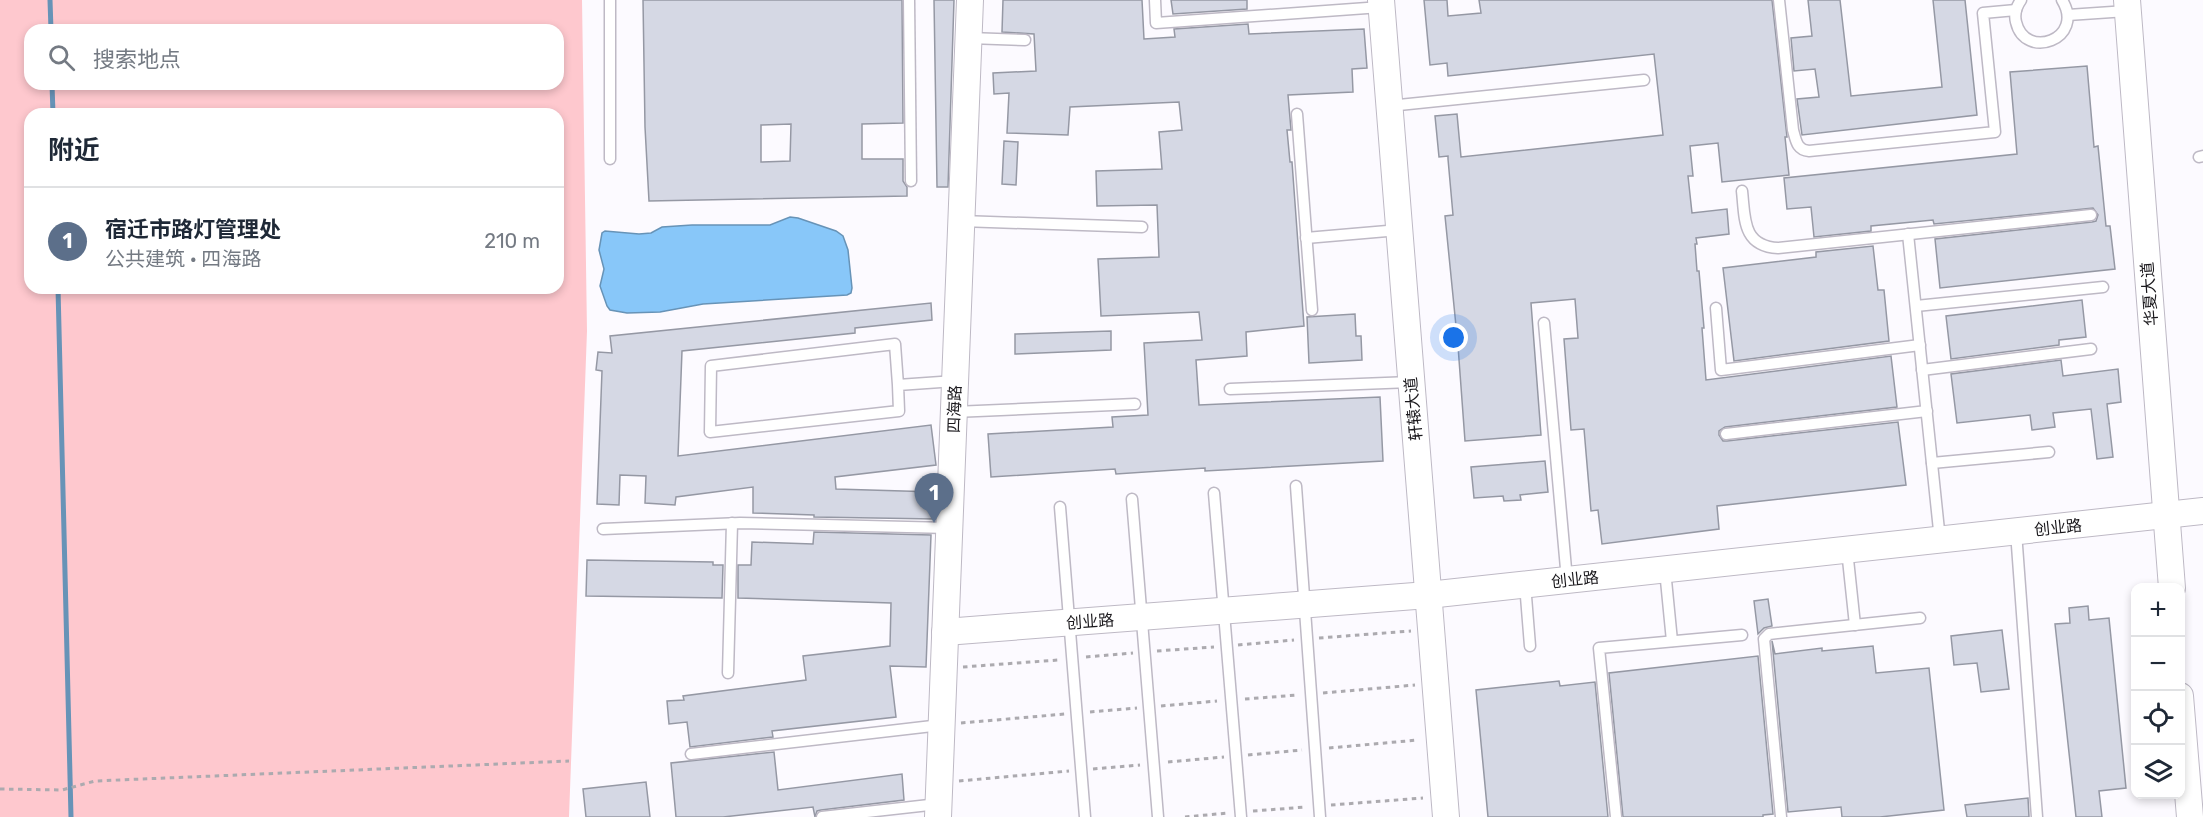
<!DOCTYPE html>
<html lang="zh">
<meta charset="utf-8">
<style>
body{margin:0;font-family:Rubik,"Noto Sans SC",sans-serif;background:#f2f2f3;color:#1f2937}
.controls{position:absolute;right:18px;bottom:18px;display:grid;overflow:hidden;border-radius:12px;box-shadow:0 3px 9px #0003}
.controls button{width:54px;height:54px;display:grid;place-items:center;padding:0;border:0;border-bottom:2px solid #e0e1e3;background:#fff;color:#1f2937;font:30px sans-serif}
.you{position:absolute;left:1454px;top:338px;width:21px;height:21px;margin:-15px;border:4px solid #fff;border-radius:50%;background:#1a73e8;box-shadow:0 0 0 9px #1a73e833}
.badge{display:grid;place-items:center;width:39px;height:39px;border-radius:50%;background:#1a73e8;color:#fff;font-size:20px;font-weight:700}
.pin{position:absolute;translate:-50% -50px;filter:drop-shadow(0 2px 3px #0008)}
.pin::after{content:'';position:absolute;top:32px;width:21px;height:18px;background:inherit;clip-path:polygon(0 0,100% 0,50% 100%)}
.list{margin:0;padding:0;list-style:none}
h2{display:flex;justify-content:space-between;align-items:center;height:78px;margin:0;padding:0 24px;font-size:26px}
h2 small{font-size:20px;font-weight:400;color:#747a83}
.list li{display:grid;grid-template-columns:39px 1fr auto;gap:18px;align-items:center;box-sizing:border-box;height:108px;padding:0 24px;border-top:2px solid #e0e1e3}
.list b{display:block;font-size:22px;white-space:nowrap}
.list p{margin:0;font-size:20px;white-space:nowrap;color:#747a83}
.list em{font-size:20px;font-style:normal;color:#747a83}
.icon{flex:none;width:33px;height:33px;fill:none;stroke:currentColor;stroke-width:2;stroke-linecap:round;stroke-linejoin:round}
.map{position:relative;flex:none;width:2203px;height:817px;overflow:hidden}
.search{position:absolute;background:#fff;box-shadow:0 3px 9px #0003;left:24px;top:24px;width:540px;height:66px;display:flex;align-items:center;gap:15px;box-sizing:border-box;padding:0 21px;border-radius:18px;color:#747a83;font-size:22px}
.panel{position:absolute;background:#fff;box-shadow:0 3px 9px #0003;left:24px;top:108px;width:540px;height:186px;border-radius:18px}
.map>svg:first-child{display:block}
.green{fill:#fec8ce;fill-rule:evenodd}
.water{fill:#88c7f9;stroke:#6793b7;stroke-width:1.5}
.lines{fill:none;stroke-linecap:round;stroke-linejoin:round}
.stream{stroke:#6793b7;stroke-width:5}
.building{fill:#d5d8e4;stroke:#9598a4;stroke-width:1.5;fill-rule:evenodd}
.service-casing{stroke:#beb9c5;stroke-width:13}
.tertiary-casing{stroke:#beb9c5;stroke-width:28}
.path{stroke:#acaaaf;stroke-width:3;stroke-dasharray:4.5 4.5;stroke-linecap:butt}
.service{stroke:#fff;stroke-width:10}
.tertiary{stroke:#fff;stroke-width:26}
.labels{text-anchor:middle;stroke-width:6;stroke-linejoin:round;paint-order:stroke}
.street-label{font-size:16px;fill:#1b191d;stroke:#fff}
</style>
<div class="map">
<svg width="2203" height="817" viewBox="0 0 2203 817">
<rect width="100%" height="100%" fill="#fcfaff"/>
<path class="green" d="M0,0H582L587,331L569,817H0ZM30,30H558V84H30ZM30,114H558V288H30Z"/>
<path class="water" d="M790,217L798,218L836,231L843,236L848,250L852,288L851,293L847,295L703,304L660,312L627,313L610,310L607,306L600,286L604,269L599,250L602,233L605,231L639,234L651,233L662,227L692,225H770Z"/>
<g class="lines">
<g class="stream">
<path d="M50,0L51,30"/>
<path d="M52,84L53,114"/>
<path d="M58,288L71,817"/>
</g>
</g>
<g class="building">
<path d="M643,0H902L903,123L862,124V159H903V181L907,187V196L649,201L645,127ZM791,124L790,161L761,162V125Z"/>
<path d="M934,0H954L948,187H937Z"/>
<path d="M1003,0H1142L1144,39L1175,37L1174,29L1248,24L1249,34L1364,29L1367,68L1352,69L1353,92L1288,95L1291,130H1287L1290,162H1292L1304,326L1246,332L1247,356L1196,360L1199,405L1380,397L1383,461L1205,471V468L1116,474L1115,469L991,477L988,434L1113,427L1112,417L1148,415L1144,343L1202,340L1199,312L1101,316L1098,259L1159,257L1157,205L1097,206L1096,171L1162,169L1159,132L1182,130L1179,102L1070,107L1068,135L1007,133L1009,93L994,94L993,73L1036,71L1034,34L1002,32Z"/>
<path d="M1171,0H1247V9L1173,14Z"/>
<path d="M1424,0H1447L1448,16L1481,13L1479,0H1772L1787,137H1785L1789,175L1722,182L1718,143L1690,146L1693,176H1688L1692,213L1727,209L1729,234L1696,238L1697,244H1695L1697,271H1699L1704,328H1702L1706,380L1891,356L1897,407L1725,427L1719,431V435L1723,441H1727L1898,422L1906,485L1717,506L1719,529L1602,544L1598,510L1591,511L1584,429L1571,430L1564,339L1578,338L1575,299L1531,303L1541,435L1465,441L1458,346L1445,216L1453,215L1448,159V156L1439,157L1435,116L1457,114L1461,157L1663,135L1654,54L1448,76L1447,63L1430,65Z"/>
<path d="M1808,0H1840L1851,96L1942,87L1933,0H1965L1977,115L1802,135L1797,99L1819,97L1815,69L1794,71L1791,38L1812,36Z"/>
<path d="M2087,66L2094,147L2098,146L2106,226H2110L2115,269L1940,288L1935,239L2092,222L2096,221L2098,215L2093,208L1934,224L1933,220L1871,226V231L1814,237L1811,207L1787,209L1784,178L2017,154L2010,72Z"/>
<path d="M1004,141L1018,142L1016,185L1002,184Z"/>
<path d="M1873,246L1878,290H1884L1889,341L1734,361L1723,268L1816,257V252Z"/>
<path d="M2082,300L2086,337L2059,340V345L1951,359L1946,316Z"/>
<path d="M931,303L932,320L855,328V333L682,351L678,456L931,425L936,465L835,477L836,489L936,492L935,519L814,517V515L753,513V487L676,497L675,505L645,503L646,476L620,475L619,505L597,504L602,371L596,370L598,352L612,353L610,336Z"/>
<path d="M1355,314L1356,336H1361L1362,360L1309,363L1307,317Z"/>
<path d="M1111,331V350L1015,354V334Z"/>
<path d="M2061,360L2063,376L2118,369L2121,402L2107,404L2113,457L2097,459L2091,409L2053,413L2055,427L2032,430L2030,415L1957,423L1951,374Z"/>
<path d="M1545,461L1548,492L1520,495L1521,500L1504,501L1503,496L1474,498L1471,467Z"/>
<path d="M814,532L931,535L926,667L890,666L896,717L772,731L773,737L690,747L687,722L669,724L667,701L684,700L683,696L806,680L803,656L890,646L891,603L738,598V565H751L752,542L813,544Z"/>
<path d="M587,560L713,562V565H723L722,598L586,596Z"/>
<path d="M1768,599L1772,626L1764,628L1758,634L1754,601Z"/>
<path d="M2088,606L2089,620L2109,618L2126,788L2099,791L2102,817H2076L2055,624L2070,623L2069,608Z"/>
<path d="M2002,630L2009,689L1981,692L1977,663L1954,665L1951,636Z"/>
<path d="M1772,641L1775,654L1822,648V651L1873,646L1876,673L1929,668L1944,810L1880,817H1842L1841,807L1788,812Z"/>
<path d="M1758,656L1773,814L1763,815V817H1623L1609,673Z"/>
<path d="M1559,681L1560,686L1595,682L1608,817H1488L1476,690Z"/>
<path d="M774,752L778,790L902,774L904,800L821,810L817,811L815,817L813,807L723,817H676L671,763Z"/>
<path d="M646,782L650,817H586L583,789Z"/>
<path d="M2028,798L2029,817H1967L1965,805Z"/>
</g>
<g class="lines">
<defs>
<g id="service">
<path d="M909,0L911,181"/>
<path d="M1155,0L1156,23L1381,7"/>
<path d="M1779,0L1793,130C1796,141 1797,150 1809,151L1995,132L1983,13L2016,10"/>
<path d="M2021,0C2016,7 2014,14 2016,22C2025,61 2086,39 2062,0"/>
<path d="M2068,15L2127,11"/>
<path d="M969,38L1025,40"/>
<path d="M1389,106L1644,80"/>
<path d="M1297,114L1312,310"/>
<path d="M2199,157L2203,156"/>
<path d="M610,159V0"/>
<path d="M1742,191C1745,218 1742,246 1778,248L2091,215"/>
<path d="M961,221L1142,227"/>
<path d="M1908,234L1940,540"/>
<path d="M1306,238L1399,230"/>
<path d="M1916,306L2103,287"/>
<path d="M1716,308L1721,370L1920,345"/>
<path d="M1544,323L1567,580"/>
<path d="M1922,370L2091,349"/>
<path d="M898,385L899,411L710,432L711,366L895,344L898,385L955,381"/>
<path d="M1230,389L1411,382"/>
<path d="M954,412L1135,404"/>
<path d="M1726,434L1927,411"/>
<path d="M1932,463L2049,452"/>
<path d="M1296,486L1320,817"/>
<path d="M1214,493L1241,817"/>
<path d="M1132,499L1158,817"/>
<path d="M1060,507L1085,817"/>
<path d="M603,529L740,523L949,528"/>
<path d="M2016,532L2037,817"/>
<path d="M1847,550L1855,625"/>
<path d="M1665,570L1672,641"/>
<path d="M1525,584L1530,646"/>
<path d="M728,673L732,523"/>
<path d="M691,754L941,725"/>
<path d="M822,817L938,804"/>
<path d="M1616,817L1599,648L1742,635"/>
<path d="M1781,817L1764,639L1769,634L1920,618"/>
</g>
<g id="tertiary">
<path d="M1381,0L1446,817"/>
<path d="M2127,0L2172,588"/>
<path d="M945,632L1428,595L2203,511"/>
<path d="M2180,696L2190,817"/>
<path d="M938,817L970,0"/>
</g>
</defs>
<use href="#service" class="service-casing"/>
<use href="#tertiary" class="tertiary-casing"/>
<g class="path">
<path d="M1319,638L1411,631"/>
<path d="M1238,645L1294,640"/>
<path d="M1157,651L1214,647"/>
<path d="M1086,657L1133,653"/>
<path d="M963,667L1058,660"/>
<path d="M1323,693L1415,685"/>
<path d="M1245,699L1298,695"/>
<path d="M1161,706L1217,701"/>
<path d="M1090,712L1137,708"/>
<path d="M961,723L1065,714"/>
<path d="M1329,748L1418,740"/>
<path d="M1248,755L1302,750"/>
<path d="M1168,762L1224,757"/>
<path d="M1093,769L1140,765"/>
<path d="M959,781L1069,771"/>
<path d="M0,789L62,790L95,781L569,761"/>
<path d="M1331,805L1423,798"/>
<path d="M1253,811L1306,807"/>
<path d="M1185,817L1228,813"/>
</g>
<use href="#service" class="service"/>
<use href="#tertiary" class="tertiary"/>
</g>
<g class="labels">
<g class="street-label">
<text transform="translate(2149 294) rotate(-94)" y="6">华夏大道</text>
<text transform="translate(954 409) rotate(-88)" y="6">四海路</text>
<text transform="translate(1413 409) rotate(-95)" y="6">轩辕大道</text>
<text transform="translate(2058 527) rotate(-6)" y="6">创业路</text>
<text transform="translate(1575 579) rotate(-6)" y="6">创业路</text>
<text transform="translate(1090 621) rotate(-4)" y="6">创业路</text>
</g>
</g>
</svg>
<div class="controls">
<button>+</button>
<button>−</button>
<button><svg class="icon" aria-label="locate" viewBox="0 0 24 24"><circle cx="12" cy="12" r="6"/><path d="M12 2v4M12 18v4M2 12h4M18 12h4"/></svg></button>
<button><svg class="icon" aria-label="layers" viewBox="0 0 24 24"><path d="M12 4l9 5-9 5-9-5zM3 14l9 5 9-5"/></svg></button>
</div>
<div class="you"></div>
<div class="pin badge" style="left:934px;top:523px;background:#5c6f8a">1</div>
<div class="search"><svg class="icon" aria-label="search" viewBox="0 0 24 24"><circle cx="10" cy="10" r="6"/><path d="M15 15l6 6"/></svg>搜索地点</div>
<section class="panel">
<h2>附近<small></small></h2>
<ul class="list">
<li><span class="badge" style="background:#5c6f8a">1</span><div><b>宿迁市路灯管理处</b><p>公共建筑 · 四海路</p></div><em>210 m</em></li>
</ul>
</section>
</div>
